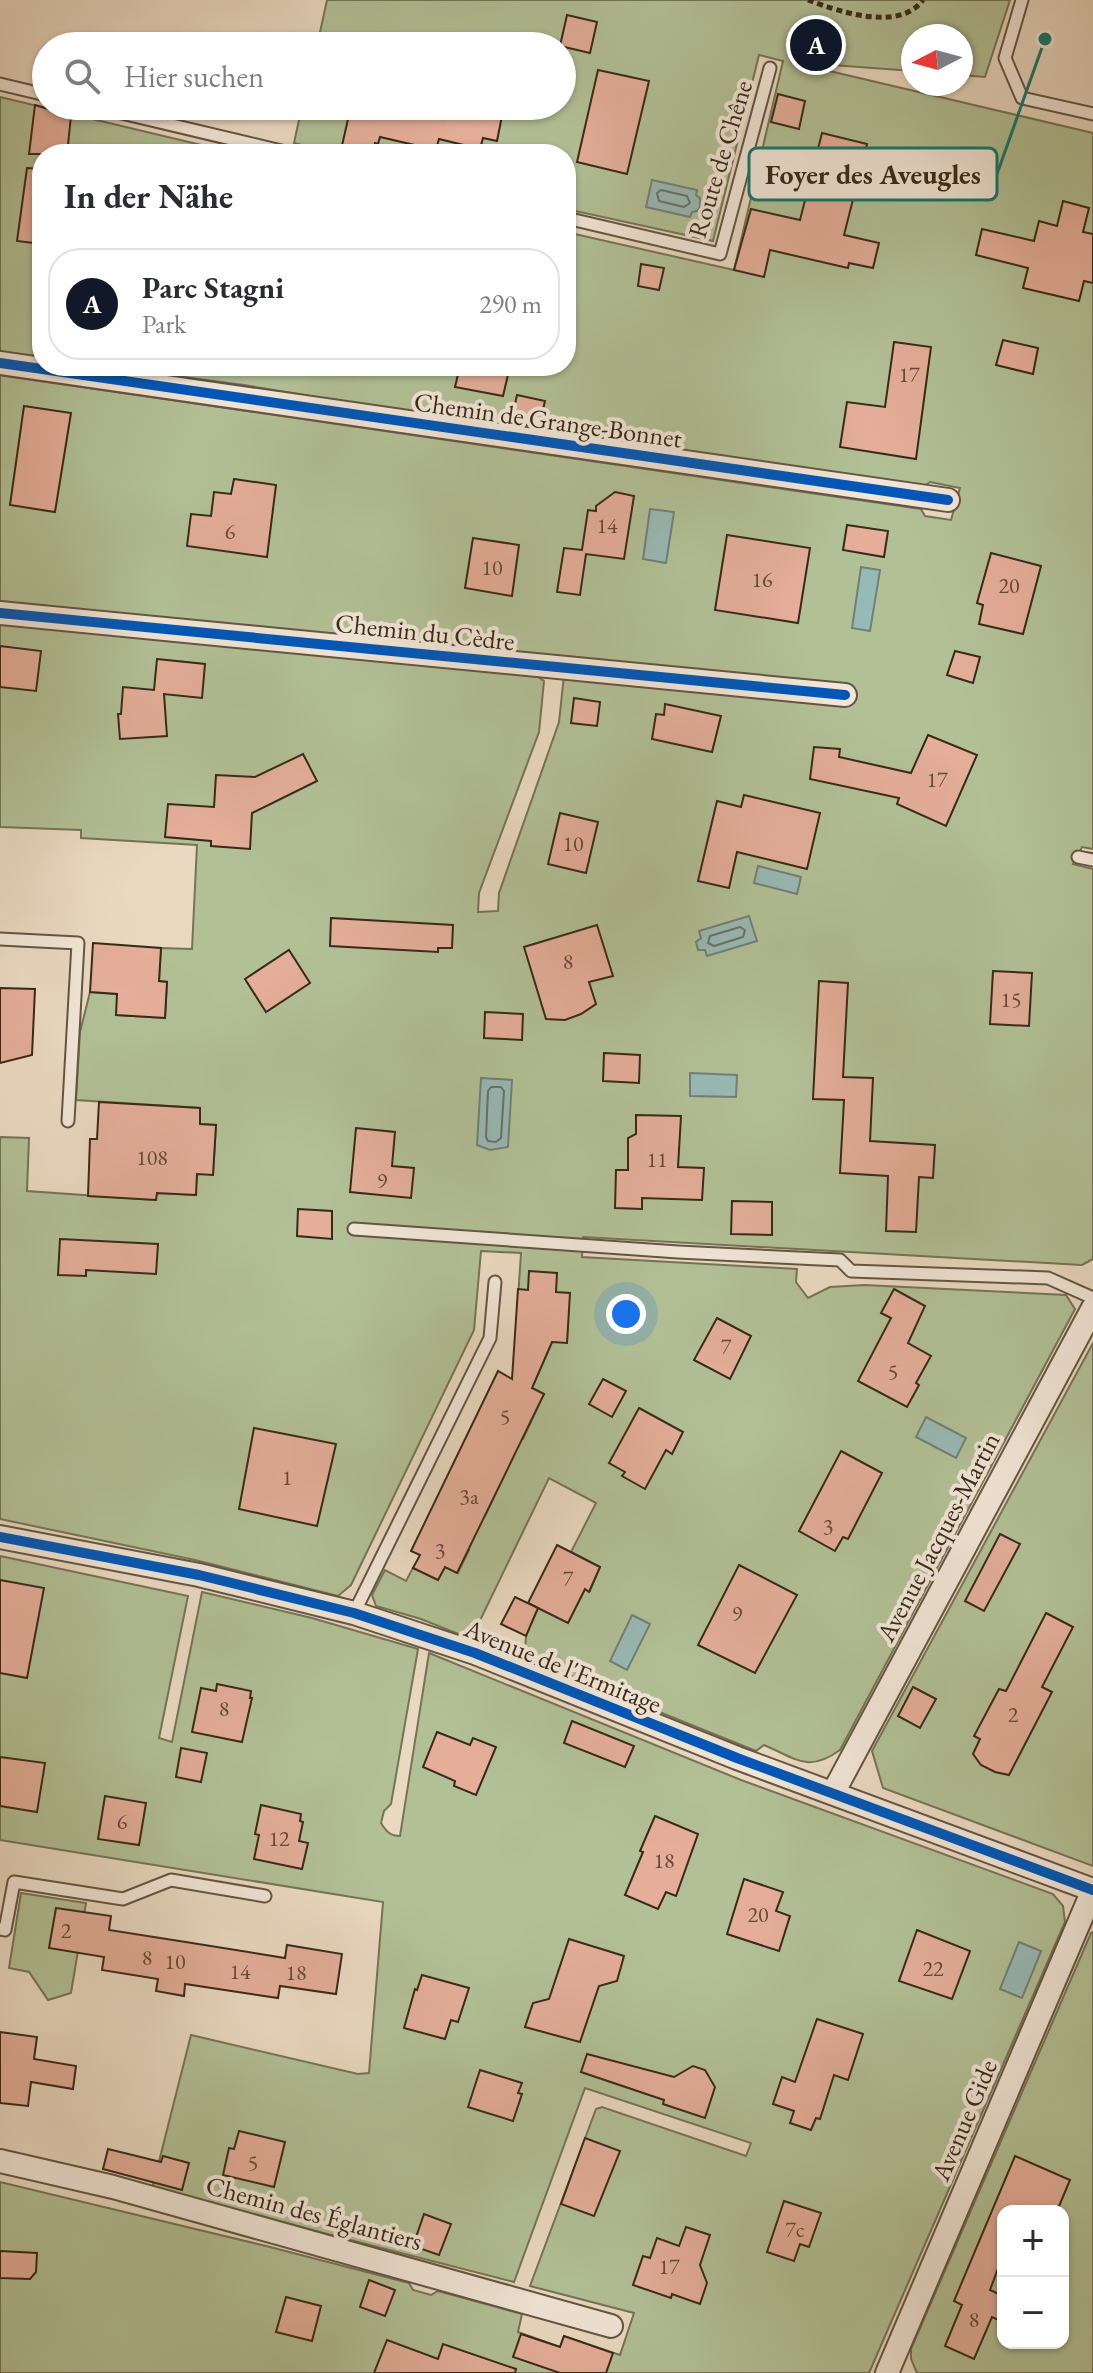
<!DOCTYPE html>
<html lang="de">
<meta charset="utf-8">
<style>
body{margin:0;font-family:"EB Garamond",serif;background:#f2f2f3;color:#2b2b33}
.controls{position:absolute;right:24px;bottom:24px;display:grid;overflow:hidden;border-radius:16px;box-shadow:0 2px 6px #0004}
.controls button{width:72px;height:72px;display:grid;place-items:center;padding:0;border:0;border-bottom:2px solid #e1e1e2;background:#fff;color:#2b2b33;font:40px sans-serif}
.compass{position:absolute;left:901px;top:24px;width:72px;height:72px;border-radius:50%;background:#fff;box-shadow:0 2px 6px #0004;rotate:264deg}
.you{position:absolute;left:626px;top:1314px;width:28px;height:28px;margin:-20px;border:6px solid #fff;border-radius:50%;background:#1a73e8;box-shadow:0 0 0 12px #1a73e833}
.badge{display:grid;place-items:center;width:52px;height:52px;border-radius:50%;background:#111827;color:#fff;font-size:26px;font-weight:700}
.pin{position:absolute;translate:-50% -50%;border:4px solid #fff;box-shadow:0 2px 8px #0006}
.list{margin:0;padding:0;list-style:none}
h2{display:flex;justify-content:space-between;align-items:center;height:104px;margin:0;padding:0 32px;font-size:34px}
h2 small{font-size:26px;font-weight:400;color:#7c7c81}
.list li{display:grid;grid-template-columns:52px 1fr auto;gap:24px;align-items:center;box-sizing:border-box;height:112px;margin:0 16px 16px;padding:0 16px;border:2px solid #e1e1e2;border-radius:32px}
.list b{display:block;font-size:30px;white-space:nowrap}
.list p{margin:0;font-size:26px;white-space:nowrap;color:#7c7c81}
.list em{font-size:26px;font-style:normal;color:#7c7c81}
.icon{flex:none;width:44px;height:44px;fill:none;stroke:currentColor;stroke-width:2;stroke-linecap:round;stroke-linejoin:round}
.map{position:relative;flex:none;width:1093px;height:2373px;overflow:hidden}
.search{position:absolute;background:#fff;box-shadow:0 2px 6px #0004;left:32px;top:32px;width:544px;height:88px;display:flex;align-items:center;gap:20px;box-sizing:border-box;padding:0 28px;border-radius:44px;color:#7c7c81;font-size:30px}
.panel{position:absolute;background:#fff;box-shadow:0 2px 6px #0004;left:32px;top:144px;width:544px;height:232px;border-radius:32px}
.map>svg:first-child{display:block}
.green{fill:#b2c096;stroke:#757457;stroke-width:2;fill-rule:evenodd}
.water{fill:#98bab6;stroke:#728077;stroke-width:2}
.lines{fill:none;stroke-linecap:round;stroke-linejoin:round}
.shore{stroke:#687267;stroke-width:2}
.building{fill:#e4ae99;stroke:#382918;stroke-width:2}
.lane-casing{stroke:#645542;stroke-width:15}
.street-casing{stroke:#645542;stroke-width:26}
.path{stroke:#382918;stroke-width:5;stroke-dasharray:6 4;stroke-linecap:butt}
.lane{stroke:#f1e6d7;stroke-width:11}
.street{stroke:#f1e6d7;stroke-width:22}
.cycleway-casing{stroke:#f1e6d7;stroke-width:15}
.cycleway{stroke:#0057b8;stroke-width:10}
.labels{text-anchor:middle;stroke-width:8;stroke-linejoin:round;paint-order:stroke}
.number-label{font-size:22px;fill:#634a38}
.street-label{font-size:26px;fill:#382918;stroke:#f1e6d7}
.leader{fill:none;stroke:#0f766e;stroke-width:3}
.callout-dot{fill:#0f766e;stroke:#f1e6d7;stroke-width:3}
.callout{fill:#f1e6d7;stroke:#0f766e;stroke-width:3}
.callout-label{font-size:28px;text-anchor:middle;font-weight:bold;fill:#382918}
</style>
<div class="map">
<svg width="1093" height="2373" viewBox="0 0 1093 2373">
<rect width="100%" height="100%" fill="#ead9c1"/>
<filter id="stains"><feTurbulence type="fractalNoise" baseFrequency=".0025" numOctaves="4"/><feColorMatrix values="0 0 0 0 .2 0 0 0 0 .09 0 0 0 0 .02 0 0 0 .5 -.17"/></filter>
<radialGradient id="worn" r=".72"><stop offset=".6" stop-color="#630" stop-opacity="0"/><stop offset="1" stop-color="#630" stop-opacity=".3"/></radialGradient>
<g class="green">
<path d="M327,0H1010L985,77L961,75V36H913V71L791,62L1093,133V849L1082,847L1073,864L1093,869V1259L1082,1265L583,1237L582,1257L797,1269L796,1282L808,1298L830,1287L864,1285L1066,1295L1075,1309L840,1750C808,1773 797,1759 764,1745L756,1751L533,1661L525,1651L526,1636L538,1608L568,1623L585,1589L590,1591L600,1567L571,1552L596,1503L549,1478L471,1639L421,1619L376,1606L372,1595L385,1570L406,1581L413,1568L438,1580L445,1567L458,1573L469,1550L456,1544L472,1511L485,1516L514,1455L502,1449L510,1433L523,1439L544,1394L532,1388L552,1342H567L568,1318L517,1314L521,1253L481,1251L474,1330L351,1585L338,1596L195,1560L0,1519V1137L29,1138L27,1191L155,1200L157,1193L195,1195L197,1174H213L216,1125L200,1124V1108L76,1100L80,1032L90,992L117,994V1015L165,1018L167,982L159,981L161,948L192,949L197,845L81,838V830L0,827V618L528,670L544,681L539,732L479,893L478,912L498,911L499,893L559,722L564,675L849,703L851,689L0,604V375L921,509L925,516L951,520L960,488L930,482L924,486L642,444L432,416L244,385L100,366H566V232L734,270L783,61L759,55L713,241L566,209V154H339L294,143L302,106H562V46H317Z"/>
<path d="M0,97L239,154H42V357L0,351Z"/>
<path d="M1093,1343V1866L883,1788L872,1751Z"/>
<path d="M0,1556L188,1596L159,1738L172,1742L202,1592L312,1618L418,1649L391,1804L384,1811L381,1823C386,1831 390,1836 400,1836L429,1653L741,1780L1053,1894L1063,1906L1065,1922L869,2373H0V2182L270,2247L409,2283L413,2290L431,2295L438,2291L522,2314L518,2332L560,2347L564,2336L620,2355L634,2313L530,2286L596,2109L602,2107L746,2156L751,2143L585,2088L514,2282L152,2189L191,2035L358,2074L369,2073L383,1902L0,1840Z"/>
<path d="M21,1893L86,1903L71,1993L48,2000L29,1972L9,1968Z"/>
<path d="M1093,1932V2373H917L911,2359V2349L1091,1933ZM1003,2211H1063V2343H1003Z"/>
</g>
<g class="water">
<path d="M652,180L697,190L696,195L700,198V207L697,211L692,212L690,217L646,207Z"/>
<path d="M650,509L674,512L666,563L643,559Z"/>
<path d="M861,567L880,570L870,631L852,628Z"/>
<path d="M758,866L801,877L797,894L754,883Z"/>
<path d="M749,916L757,941L707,956L705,950H698L696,942L701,938L699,931Z"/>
<path d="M690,1073L737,1075L736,1097L690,1096Z"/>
<path d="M481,1078L512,1080L508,1147L490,1150L477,1145Z"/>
<path d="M926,1417L966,1438L956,1458L916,1437Z"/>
<path d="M632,1615L650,1624L627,1670L610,1661Z"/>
<path d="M1019,1942L1041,1951L1022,1998L1000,1989Z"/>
</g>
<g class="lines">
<g class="shore">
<path d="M661,190L687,196L690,203L684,207L659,201L657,193Z"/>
<path d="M740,927L745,930L743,937L714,946L708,943L710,936Z"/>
<path d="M491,1087H501L504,1091L501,1138L496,1142L488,1141L486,1137L488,1091Z"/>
</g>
</g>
<g class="building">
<path d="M567,15L597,22L590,53L560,46Z"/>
<path d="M598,70L649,81L627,174L577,162Z"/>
<path d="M778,94L805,101L799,129L771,122Z"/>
<path d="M35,105L71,116L67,154H29Z"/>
<path d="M351,106H387L443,119L446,106H504L497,141L483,138L480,149L439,139L436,150L380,137L378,144L375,143L373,154H357L341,150Z"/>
<path d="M822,133L867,144L844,235L879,243L873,268L849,263L848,268L770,250L764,277L734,270L751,209L800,220Z"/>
<path d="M27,168L42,169V244L17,241Z"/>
<path d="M1063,201L1089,208L1083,232L1093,234V283L1084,281L1079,301L1023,288L1028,268L976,255L982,229L1034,241L1039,221L1057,226Z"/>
<path d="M641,264L664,268L659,290L638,286Z"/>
<path d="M1003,340L1038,348L1033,374L996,365Z"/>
<path d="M894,342L931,347L916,459L840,447L847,402L885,407Z"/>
<path d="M460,366H510L503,396L455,387Z"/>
<path d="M517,395L545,401L539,427L511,422Z"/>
<path d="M24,406L71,413L55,512L10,505Z"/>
<path d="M234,479L276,485L267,557L187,546L191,514L211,516L214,492L231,494Z"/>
<path d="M615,492L634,496L624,559L586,554L580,595L557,592L564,548L582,550L588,510L596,511V506Z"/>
<path d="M847,525L888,531L884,557L843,550Z"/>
<path d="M727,535L810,548L798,623L715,610Z"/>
<path d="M473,538L519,545L512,596L465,588Z"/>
<path d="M991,553L1041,566L1023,634L979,624L983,605L977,603Z"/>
<path d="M0,646L41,651L36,691L0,687Z"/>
<path d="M955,651L980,657L973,683L947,675Z"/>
<path d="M157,659L205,664L202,698L164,694L167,736L120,739L118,714H121L123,687L154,690Z"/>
<path d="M574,698L600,702L597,726L571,723Z"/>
<path d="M665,704L721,716L712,752L652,739L656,714L664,715Z"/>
<path d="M928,735L977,755L946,826L897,804L899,798L810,779L814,747L840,749L839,757L911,773Z"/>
<path d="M303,754L317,781L252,813L250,849L211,846V841L165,837L168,804L214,807L216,775L255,777Z"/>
<path d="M744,795L820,813L807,869L737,852L729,888L698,881L717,801L741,807Z"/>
<path d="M560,813L598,822L586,873L548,864Z"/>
<path d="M331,918L453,925L452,948H438V952L330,946Z"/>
<path d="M597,925L613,976L589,982L596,1004L581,1014L565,1020L546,1019L524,947Z"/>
<path d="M93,943L161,948L159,981L167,982L165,1018L116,1015L117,994L90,992Z"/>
<path d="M289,950L310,983L266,1012L245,979Z"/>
<path d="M993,971L1032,973L1029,1026L990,1024Z"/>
<path d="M819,981L848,983L843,1077L873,1078L870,1141L935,1145L933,1178L919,1177L916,1232L886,1231L888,1176L840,1173L844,1100L813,1099Z"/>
<path d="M0,988L35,989L32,1055L0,1063Z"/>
<path d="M485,1012L523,1014L522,1040L484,1038Z"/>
<path d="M604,1053L640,1055L639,1083L603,1081Z"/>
<path d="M99,1102L200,1108V1124L216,1125L213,1175L197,1174L196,1195L157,1193L156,1200L88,1196L90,1139H97Z"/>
<path d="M636,1115L681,1116L678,1167L704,1168L702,1200L642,1198V1209L615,1208L616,1170H628V1138L636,1134Z"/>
<path d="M356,1128L395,1132L392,1166L414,1168L411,1198L350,1192Z"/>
<path d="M732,1201L772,1202V1235L731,1234Z"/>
<path d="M298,1209L332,1211V1239L297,1236Z"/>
<path d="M60,1239L158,1244L156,1274L86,1270V1276L58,1275Z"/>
<path d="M529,1271L557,1273L556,1292L570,1293L567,1343L552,1342L532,1388L544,1394L457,1573L445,1567L438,1580L413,1568L420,1555L411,1551L498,1371L512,1379L518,1289L528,1290Z"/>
<path d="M894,1289L925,1306L908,1343L931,1356L916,1383L919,1385L907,1407L858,1381L891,1318L881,1313Z"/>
<path d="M717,1318L751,1336L730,1379L694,1360Z"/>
<path d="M603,1379L626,1391L612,1417L589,1404Z"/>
<path d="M639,1408L683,1432L672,1454L666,1450L645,1489L622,1476L625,1472L609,1463Z"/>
<path d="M254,1428L336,1444L317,1526L239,1509Z"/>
<path d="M841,1451L882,1473L848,1539L843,1537L835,1551L799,1531Z"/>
<path d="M1000,1534L1020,1544L984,1611L965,1601Z"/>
<path d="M557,1545L600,1567L589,1592L585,1589L568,1623L528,1603Z"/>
<path d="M739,1565L797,1595L755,1673L698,1645Z"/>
<path d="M0,1580L44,1588L27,1678L0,1673Z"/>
<path d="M515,1597L538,1608L526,1636L501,1624Z"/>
<path d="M1046,1613L1073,1627L1042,1687L1052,1692L1009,1775L995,1772L981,1765L973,1754L980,1739L974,1736L999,1689L1006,1691Z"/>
<path d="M217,1684L251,1691L250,1698H252L242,1742L192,1732L201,1688L216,1691Z"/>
<path d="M913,1687L936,1699L920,1728L898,1716Z"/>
<path d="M572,1721L634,1746L625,1767L564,1743Z"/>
<path d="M437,1732L470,1745L473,1738L496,1747L476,1795L454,1786L455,1781L423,1767Z"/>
<path d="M181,1748L207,1753L201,1782L176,1777Z"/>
<path d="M0,1757L45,1763L37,1812L0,1806Z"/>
<path d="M105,1796L146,1803L139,1845L98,1839Z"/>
<path d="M261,1805L301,1814L300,1821L303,1822L299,1841L308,1843L302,1869L254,1859L259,1835L255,1834Z"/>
<path d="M655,1816L698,1834L676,1896L666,1892L658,1909L625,1895L643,1852L640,1851Z"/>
<path d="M744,1879L783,1892L776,1911L790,1916L779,1951L727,1934Z"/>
<path d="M56,1908L111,1916L109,1930L192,1943L285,1958L287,1945L342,1954L336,1994L280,1986L278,1998L185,1984L184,1996L156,1991L158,1979L102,1970L104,1957L49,1948Z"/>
<path d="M917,1930L970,1951L952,1999L899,1981Z"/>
<path d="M569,1939L624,1956L617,1981L599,1986L580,2042L525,2027L533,2003L549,1999Z"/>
<path d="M422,1975L469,1988L458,2022L451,2020L445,2039L404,2028L415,1989L417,1990Z"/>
<path d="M817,2019L863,2034L848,2080L834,2075L820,2119L816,2118L811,2130L790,2123L794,2111L773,2104L782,2077L795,2082Z"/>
<path d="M0,2032L37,2037L34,2059L76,2066L73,2089L31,2082L28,2106L0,2103Z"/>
<path d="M587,2054L674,2077L693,2066L705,2070L715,2087L705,2118L663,2104L664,2100L581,2072Z"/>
<path d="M480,2070L522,2083L518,2093L522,2094L513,2121L468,2107Z"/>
<path d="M239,2131L285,2142L274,2187L223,2175L229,2148L234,2149Z"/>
<path d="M585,2138L620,2151L594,2216L561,2204Z"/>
<path d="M108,2149L161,2162L163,2156L189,2163L182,2190L103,2169Z"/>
<path d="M1015,2156L1070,2180L1057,2211H1003V2255L990,2290L1003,2296V2322L992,2317L974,2359L945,2346L962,2305L954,2301Z"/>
<path d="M784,2201L821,2213L809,2247L800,2244L794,2261L767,2252Z"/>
<path d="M424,2214L451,2224L439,2255L413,2246Z"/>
<path d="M686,2227L710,2235L700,2265L707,2283L700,2304L672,2294L671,2298L633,2285L643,2256L650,2258L657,2238L679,2246Z"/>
<path d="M0,2251L37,2253L36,2272L30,2279L0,2278Z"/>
<path d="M369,2280L395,2290L385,2316L360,2307Z"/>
<path d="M286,2297L321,2306L312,2341L276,2332Z"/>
<path d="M521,2334L560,2347L564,2336L613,2353L606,2373H560L513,2357Z"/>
<path d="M387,2340L438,2359L443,2344L516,2369L515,2373H374Z"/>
</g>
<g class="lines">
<defs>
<g id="lane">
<path d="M1022,0L1005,58L1022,98L1093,114"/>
<path d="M0,84L46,95"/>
<path d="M92,106L294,154"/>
<path d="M566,218L720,254L770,68"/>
<path d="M1078,857L1093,860"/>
<path d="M0,939L78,943L68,1121"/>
<path d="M354,1229L678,1252L840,1260L851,1271L1048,1278L1093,1298"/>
<path d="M354,1613L490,1338L495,1282"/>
<path d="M0,1929L5,1930L14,1882L123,1899L171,1880L265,1896"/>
</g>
<g id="street">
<path d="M0,363L948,500"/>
<path d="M0,613L845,695"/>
<path d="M0,1537L199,1575L354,1613L475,1653L737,1758L1093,1890"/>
<path d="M833,1793L1093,1308"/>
<path d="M0,2161L113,2187L611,2326"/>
<path d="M887,2373L1093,1890"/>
</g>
</defs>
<use href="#lane" class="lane-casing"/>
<use href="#street" class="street-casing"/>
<path class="path" d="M808,0C840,12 899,32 923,0"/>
<use href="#lane" class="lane"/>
<use href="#street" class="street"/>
<defs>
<g id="cycleway">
<path d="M0,363L948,500"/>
<path d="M0,613L845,695"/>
<path d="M0,1537L199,1575L354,1613L475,1653L737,1758L1093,1890"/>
</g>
</defs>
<use href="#cycleway" class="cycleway-casing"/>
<use href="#cycleway" class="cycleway"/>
</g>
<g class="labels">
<g class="number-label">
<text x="909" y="382">17</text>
<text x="607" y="533">14</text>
<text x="230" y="539">6</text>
<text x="492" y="575">10</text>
<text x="762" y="587">16</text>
<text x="1009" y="593">20</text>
<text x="937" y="787">17</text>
<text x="573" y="851">10</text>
<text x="568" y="969">8</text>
<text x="1011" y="1007">15</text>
<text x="152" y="1165">108</text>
<text x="657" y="1167">11</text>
<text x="382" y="1188">9</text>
<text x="726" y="1354">7</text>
<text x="893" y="1379">5</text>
<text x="505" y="1424">5</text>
<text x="287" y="1485">1</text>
<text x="469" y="1504">3a</text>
<text x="828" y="1534">3</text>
<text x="440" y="1558">3</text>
<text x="568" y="1586">7</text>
<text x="737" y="1621">9</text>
<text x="224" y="1716">8</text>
<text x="1013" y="1722">2</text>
<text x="122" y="1829">6</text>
<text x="279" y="1846">12</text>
<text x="664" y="1868">18</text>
<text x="758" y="1922">20</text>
<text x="66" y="1938">2</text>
<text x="147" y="1965">8</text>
<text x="175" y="1969">10</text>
<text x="933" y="1976">22</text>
<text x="240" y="1979">14</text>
<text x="296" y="1980">18</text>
<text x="253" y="2170">5</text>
<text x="795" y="2237">7c</text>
<text x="669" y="2274">17</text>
<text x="974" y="2327">8</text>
</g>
<g class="street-label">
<text transform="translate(720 159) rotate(-73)" y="9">Route de Chêne</text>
<text transform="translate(548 420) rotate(8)" y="9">Chemin de Grange-Bonnet</text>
<text transform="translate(425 632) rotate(6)" y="9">Chemin du Cèdre</text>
<text transform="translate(938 1537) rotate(-62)" y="9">Avenue Jacques-Martin</text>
<text transform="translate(563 1666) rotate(22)" y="9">Avenue de l'Ermitage</text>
<text transform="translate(964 2120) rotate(-67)" y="9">Avenue Gide</text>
<text transform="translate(314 2213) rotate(15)" y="9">Chemin des Églantiers</text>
</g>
</g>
<path class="leader" d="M1045 39L997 174"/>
<circle class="callout-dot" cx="1045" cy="39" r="8"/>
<rect class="callout" x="749" y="148" width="248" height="52" rx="8"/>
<g class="callout-label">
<text x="873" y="184">Foyer des Aveugles</text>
</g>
<rect width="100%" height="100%" filter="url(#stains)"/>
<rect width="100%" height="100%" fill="url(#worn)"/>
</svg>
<div class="controls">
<button>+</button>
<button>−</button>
</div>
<svg class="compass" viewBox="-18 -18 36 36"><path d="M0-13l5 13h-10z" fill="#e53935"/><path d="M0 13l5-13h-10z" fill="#7c7c81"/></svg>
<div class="you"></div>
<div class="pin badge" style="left:816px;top:45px">A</div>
<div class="search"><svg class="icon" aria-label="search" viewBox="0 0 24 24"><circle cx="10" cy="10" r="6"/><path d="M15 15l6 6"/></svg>Hier suchen</div>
<section class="panel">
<h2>In der Nähe<small></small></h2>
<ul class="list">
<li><span class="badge">A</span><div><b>Parc Stagni</b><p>Park</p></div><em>290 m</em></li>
</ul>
</section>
</div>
